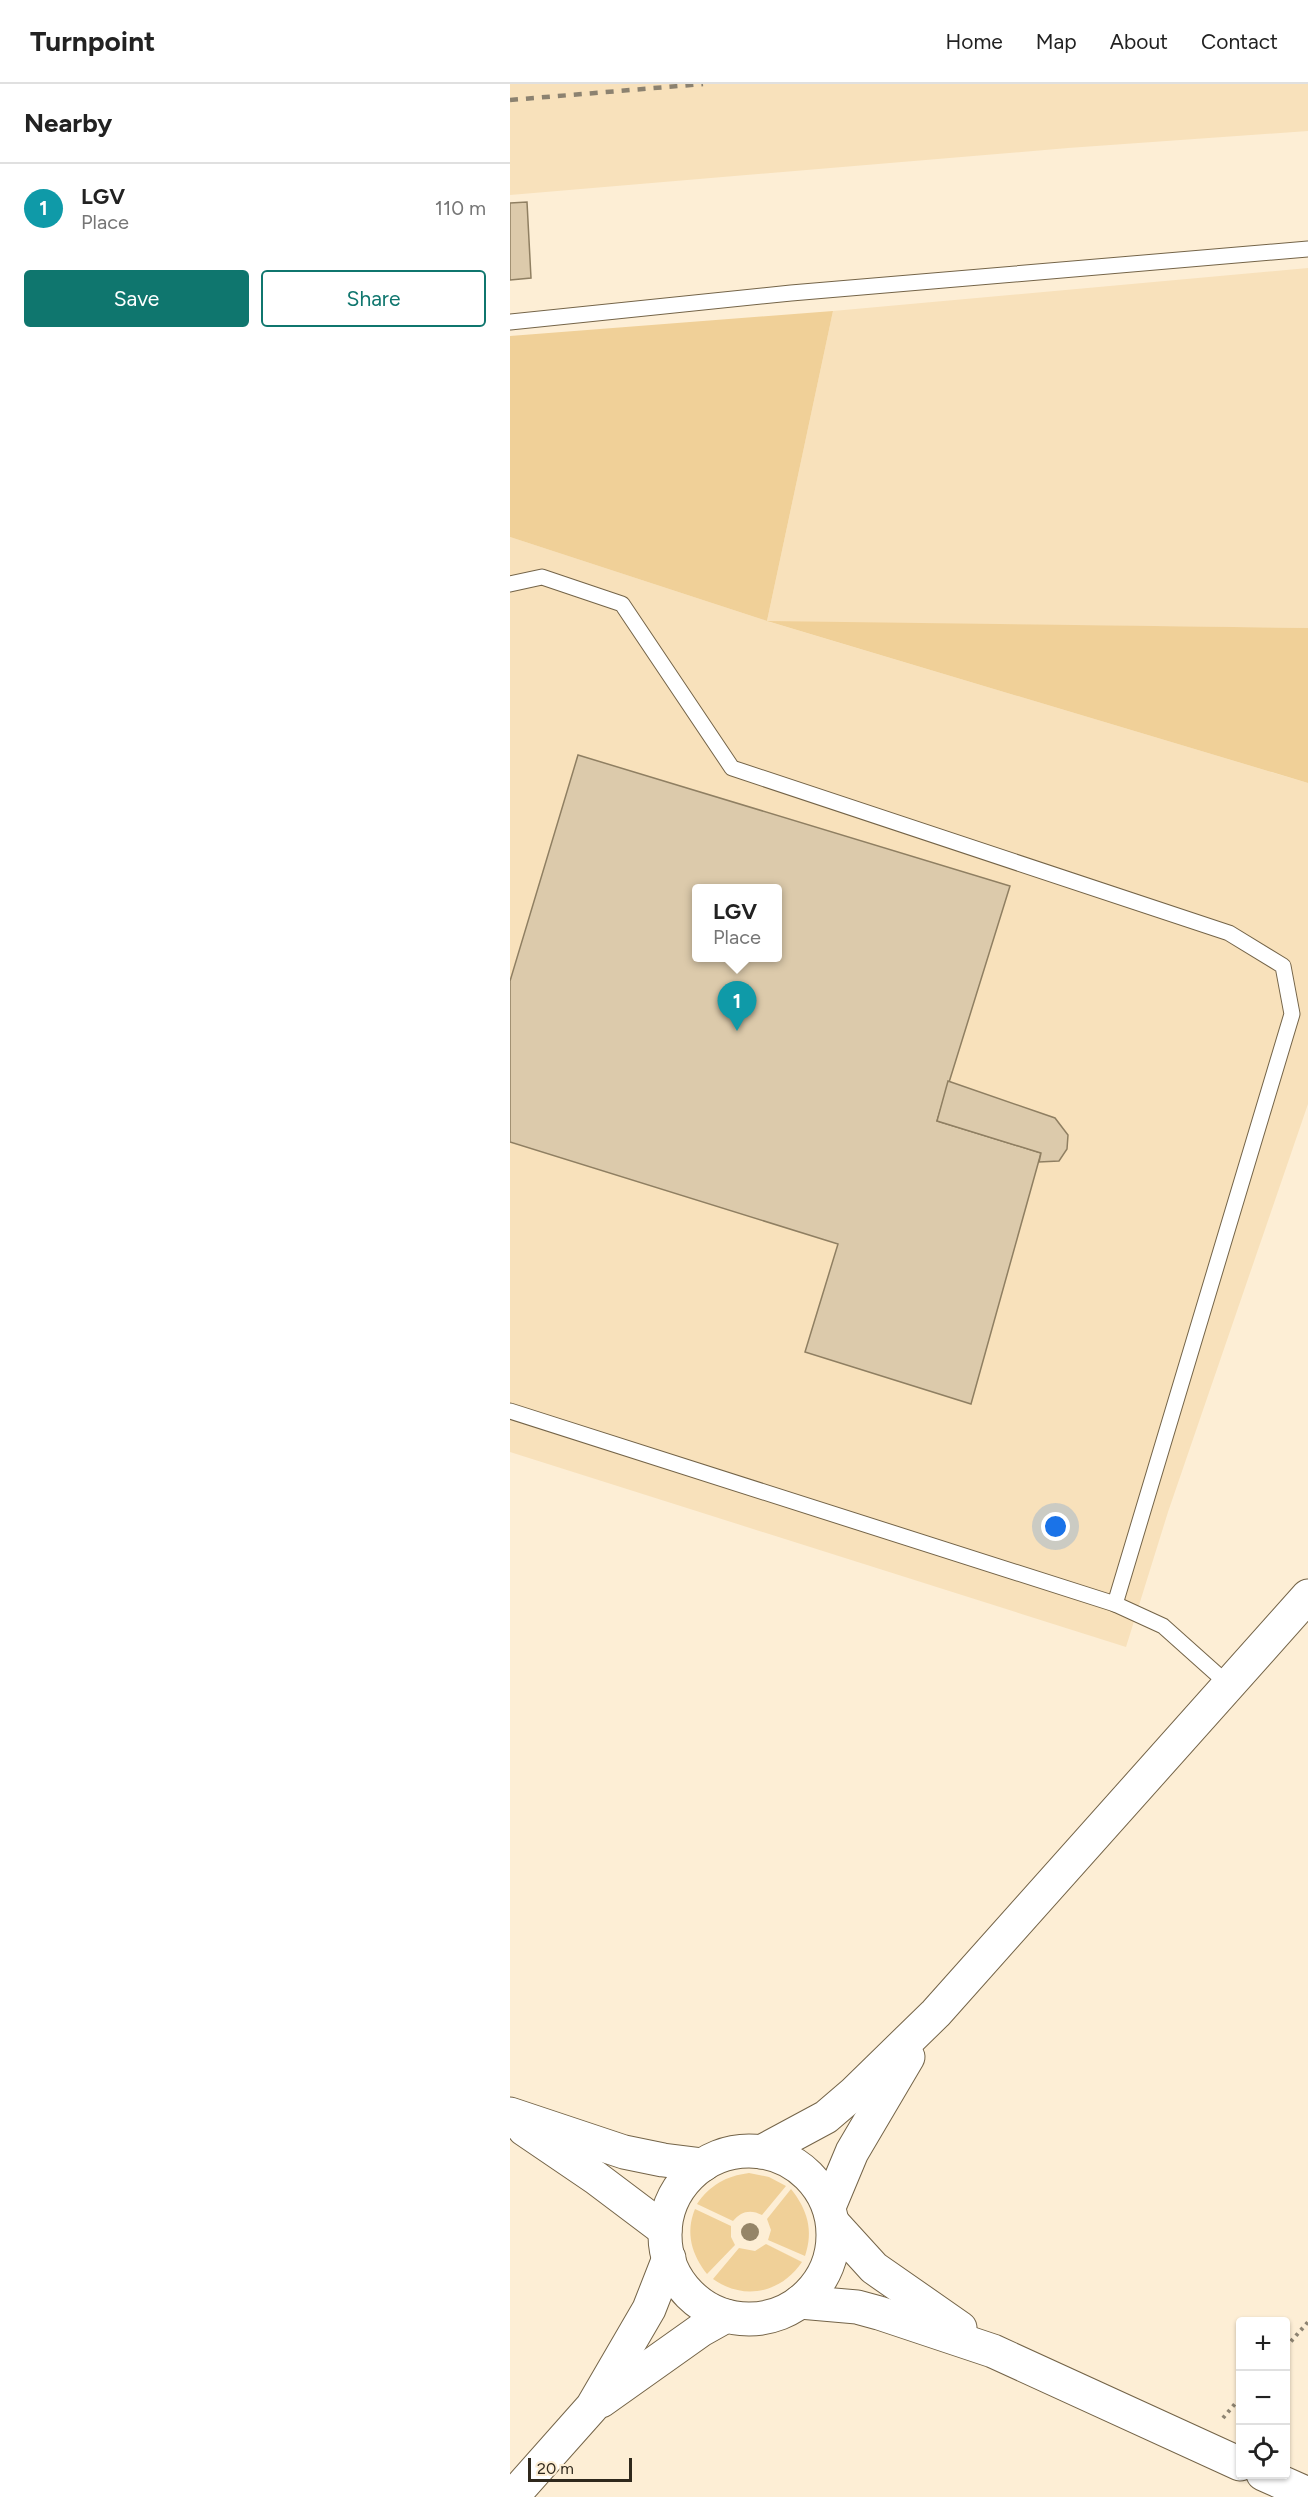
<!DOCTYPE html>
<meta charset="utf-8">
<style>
body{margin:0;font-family:Figtree,sans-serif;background:#f6f6f6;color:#222}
.controls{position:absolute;right:18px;bottom:18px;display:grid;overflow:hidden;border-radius:6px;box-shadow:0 2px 4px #0004}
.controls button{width:54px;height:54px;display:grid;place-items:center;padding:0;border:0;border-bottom:2px solid #e0e0e0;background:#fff;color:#222;font:30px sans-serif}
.scale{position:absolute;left:18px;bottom:15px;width:104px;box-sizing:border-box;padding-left:6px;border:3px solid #2f281c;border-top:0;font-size:16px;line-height:21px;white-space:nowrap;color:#2f281c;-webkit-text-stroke:4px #fdeed5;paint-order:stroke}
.you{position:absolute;left:546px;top:1443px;width:21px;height:21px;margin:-15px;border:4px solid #fff;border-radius:50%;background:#1a73e8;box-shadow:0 0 0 9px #1a73e833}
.badge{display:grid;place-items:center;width:39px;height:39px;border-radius:50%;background:#0f766e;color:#fff;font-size:20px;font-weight:700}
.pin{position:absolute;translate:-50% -50px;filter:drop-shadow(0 2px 3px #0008)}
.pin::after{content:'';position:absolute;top:32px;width:21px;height:18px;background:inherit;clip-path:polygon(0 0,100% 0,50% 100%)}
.popup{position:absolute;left:182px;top:800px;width:90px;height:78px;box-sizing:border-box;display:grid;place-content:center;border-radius:6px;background:#fff;filter:drop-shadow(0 2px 4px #0005);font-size:20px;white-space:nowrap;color:#767676}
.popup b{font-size:22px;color:#222}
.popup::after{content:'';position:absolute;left:50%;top:100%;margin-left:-12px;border:12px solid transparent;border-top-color:#fff}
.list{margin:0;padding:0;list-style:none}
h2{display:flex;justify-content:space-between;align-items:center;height:78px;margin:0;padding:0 24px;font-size:26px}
h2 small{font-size:20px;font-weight:400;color:#767676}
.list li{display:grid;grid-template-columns:39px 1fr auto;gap:18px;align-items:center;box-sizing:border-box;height:90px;padding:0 24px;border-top:2px solid #e0e0e0}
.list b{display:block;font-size:22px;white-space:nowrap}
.list p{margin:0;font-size:20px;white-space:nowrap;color:#767676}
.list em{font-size:20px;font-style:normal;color:#767676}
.actions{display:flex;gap:12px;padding:18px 24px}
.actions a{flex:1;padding:14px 0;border:2px solid #0f766e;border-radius:6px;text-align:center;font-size:21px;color:#0f766e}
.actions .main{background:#0f766e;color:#fff}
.icon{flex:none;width:33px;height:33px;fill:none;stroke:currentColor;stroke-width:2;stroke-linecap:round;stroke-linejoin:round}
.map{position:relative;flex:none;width:798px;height:2413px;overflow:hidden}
header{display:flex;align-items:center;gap:36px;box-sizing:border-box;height:84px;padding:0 30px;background:#fff;border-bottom:2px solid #e0e0e0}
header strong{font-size:28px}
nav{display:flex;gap:33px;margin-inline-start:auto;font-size:21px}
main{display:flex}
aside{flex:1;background:#fff}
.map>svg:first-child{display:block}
.built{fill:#f8e1bb;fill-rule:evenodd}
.green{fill:#f0d098}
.building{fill:#dccaab;stroke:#8f7f62;stroke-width:1.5;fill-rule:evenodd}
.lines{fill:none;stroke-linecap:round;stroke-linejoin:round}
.service-casing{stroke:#746448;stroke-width:17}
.secondary-casing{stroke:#746448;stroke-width:35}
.path{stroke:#8e8472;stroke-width:4;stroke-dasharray:3 4.5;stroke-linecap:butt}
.service{stroke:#fff;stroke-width:15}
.secondary{stroke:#fff;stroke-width:33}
.rail{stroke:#8c8270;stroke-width:4.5;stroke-dasharray:8 8;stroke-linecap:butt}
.tree{fill:#958568}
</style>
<header>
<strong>Turnpoint</strong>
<nav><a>Home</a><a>Map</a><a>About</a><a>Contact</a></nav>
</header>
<main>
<aside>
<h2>Nearby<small></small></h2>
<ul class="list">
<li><span class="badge" style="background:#0f9aa8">1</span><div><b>LGV</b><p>Place</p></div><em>110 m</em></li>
</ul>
<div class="actions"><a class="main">Save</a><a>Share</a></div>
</aside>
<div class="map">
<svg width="798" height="2413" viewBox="0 0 798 2413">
<rect width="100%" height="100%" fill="#fdeed5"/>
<g class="built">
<path d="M0,0H798V47L558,64L0,111Z"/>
<path d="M798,184V544L260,538L798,699V1020L658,1428L616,1563L0,1368V453L257,537L323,227ZM186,804H268V874H186Z"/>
</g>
<g class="green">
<path d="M323,227L257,537L798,544V699L257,537L0,453V252Z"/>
<path d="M239,2089L259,2093L276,2102L252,2131C241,2125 231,2127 223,2137L187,2120C200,2101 216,2092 239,2089Z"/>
<path d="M281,2105C297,2125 304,2146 295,2172L258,2156L261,2146L257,2135Z"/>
<path d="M185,2125L221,2142V2153L225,2161L197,2190C182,2171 175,2149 185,2125Z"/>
<path d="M256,2160L292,2178C271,2209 234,2217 203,2195L229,2164L245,2167Z"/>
</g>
<g class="building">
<path d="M17,118L21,194L0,196V119Z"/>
<path d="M68,671L500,802L427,1037L531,1069L461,1320L295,1268L328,1160L0,1058V897ZM186,804H268V874H186Z"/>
<path d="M438,997L545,1034L558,1051L557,1065L549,1077L529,1078L531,1069L427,1037Z"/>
</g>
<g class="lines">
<defs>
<g id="service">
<path d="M0,238L281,209L798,165"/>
<path d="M0,500L32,493L112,520L222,684L719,849L773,882L782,930L605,1520"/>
<path d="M0,1327L605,1520L653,1542L719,1601"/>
</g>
<g id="secondary">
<path d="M0,2030L114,2068L153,2076L193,2081"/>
<path d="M14,2045L86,2094L155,2146"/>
<circle cx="239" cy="2151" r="84"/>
<path d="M251,2068L316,2033L344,2009L426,1929L798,1512"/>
<path d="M319,2123L342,2068L398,1973"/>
<path d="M323,2139L364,2184L450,2244"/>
<path d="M290,2218L347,2223L369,2229L483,2267L730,2380"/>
<path d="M91,2317L191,2246L216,2232"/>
<path d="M753,2390L798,2410"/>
<path d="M2,2413L82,2323L139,2225L159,2174"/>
</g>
</defs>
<use href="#service" class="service-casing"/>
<use href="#secondary" class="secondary-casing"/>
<g class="path">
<path d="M776,2263L798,2238"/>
<path d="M713,2334L730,2314"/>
</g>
<use href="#service" class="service"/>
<use href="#secondary" class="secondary"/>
<path class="rail" d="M0,16L193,0"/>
</g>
<circle class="tree" cx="240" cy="2148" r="9"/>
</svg>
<div class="controls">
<button>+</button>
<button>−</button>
<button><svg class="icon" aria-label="locate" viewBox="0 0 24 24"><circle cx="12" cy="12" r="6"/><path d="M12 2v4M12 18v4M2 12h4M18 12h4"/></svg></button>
</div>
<div class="scale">20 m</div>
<div class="you"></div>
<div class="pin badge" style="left:227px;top:947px;background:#0f9aa8">1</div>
<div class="popup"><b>LGV</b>Place</div>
</div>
</main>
